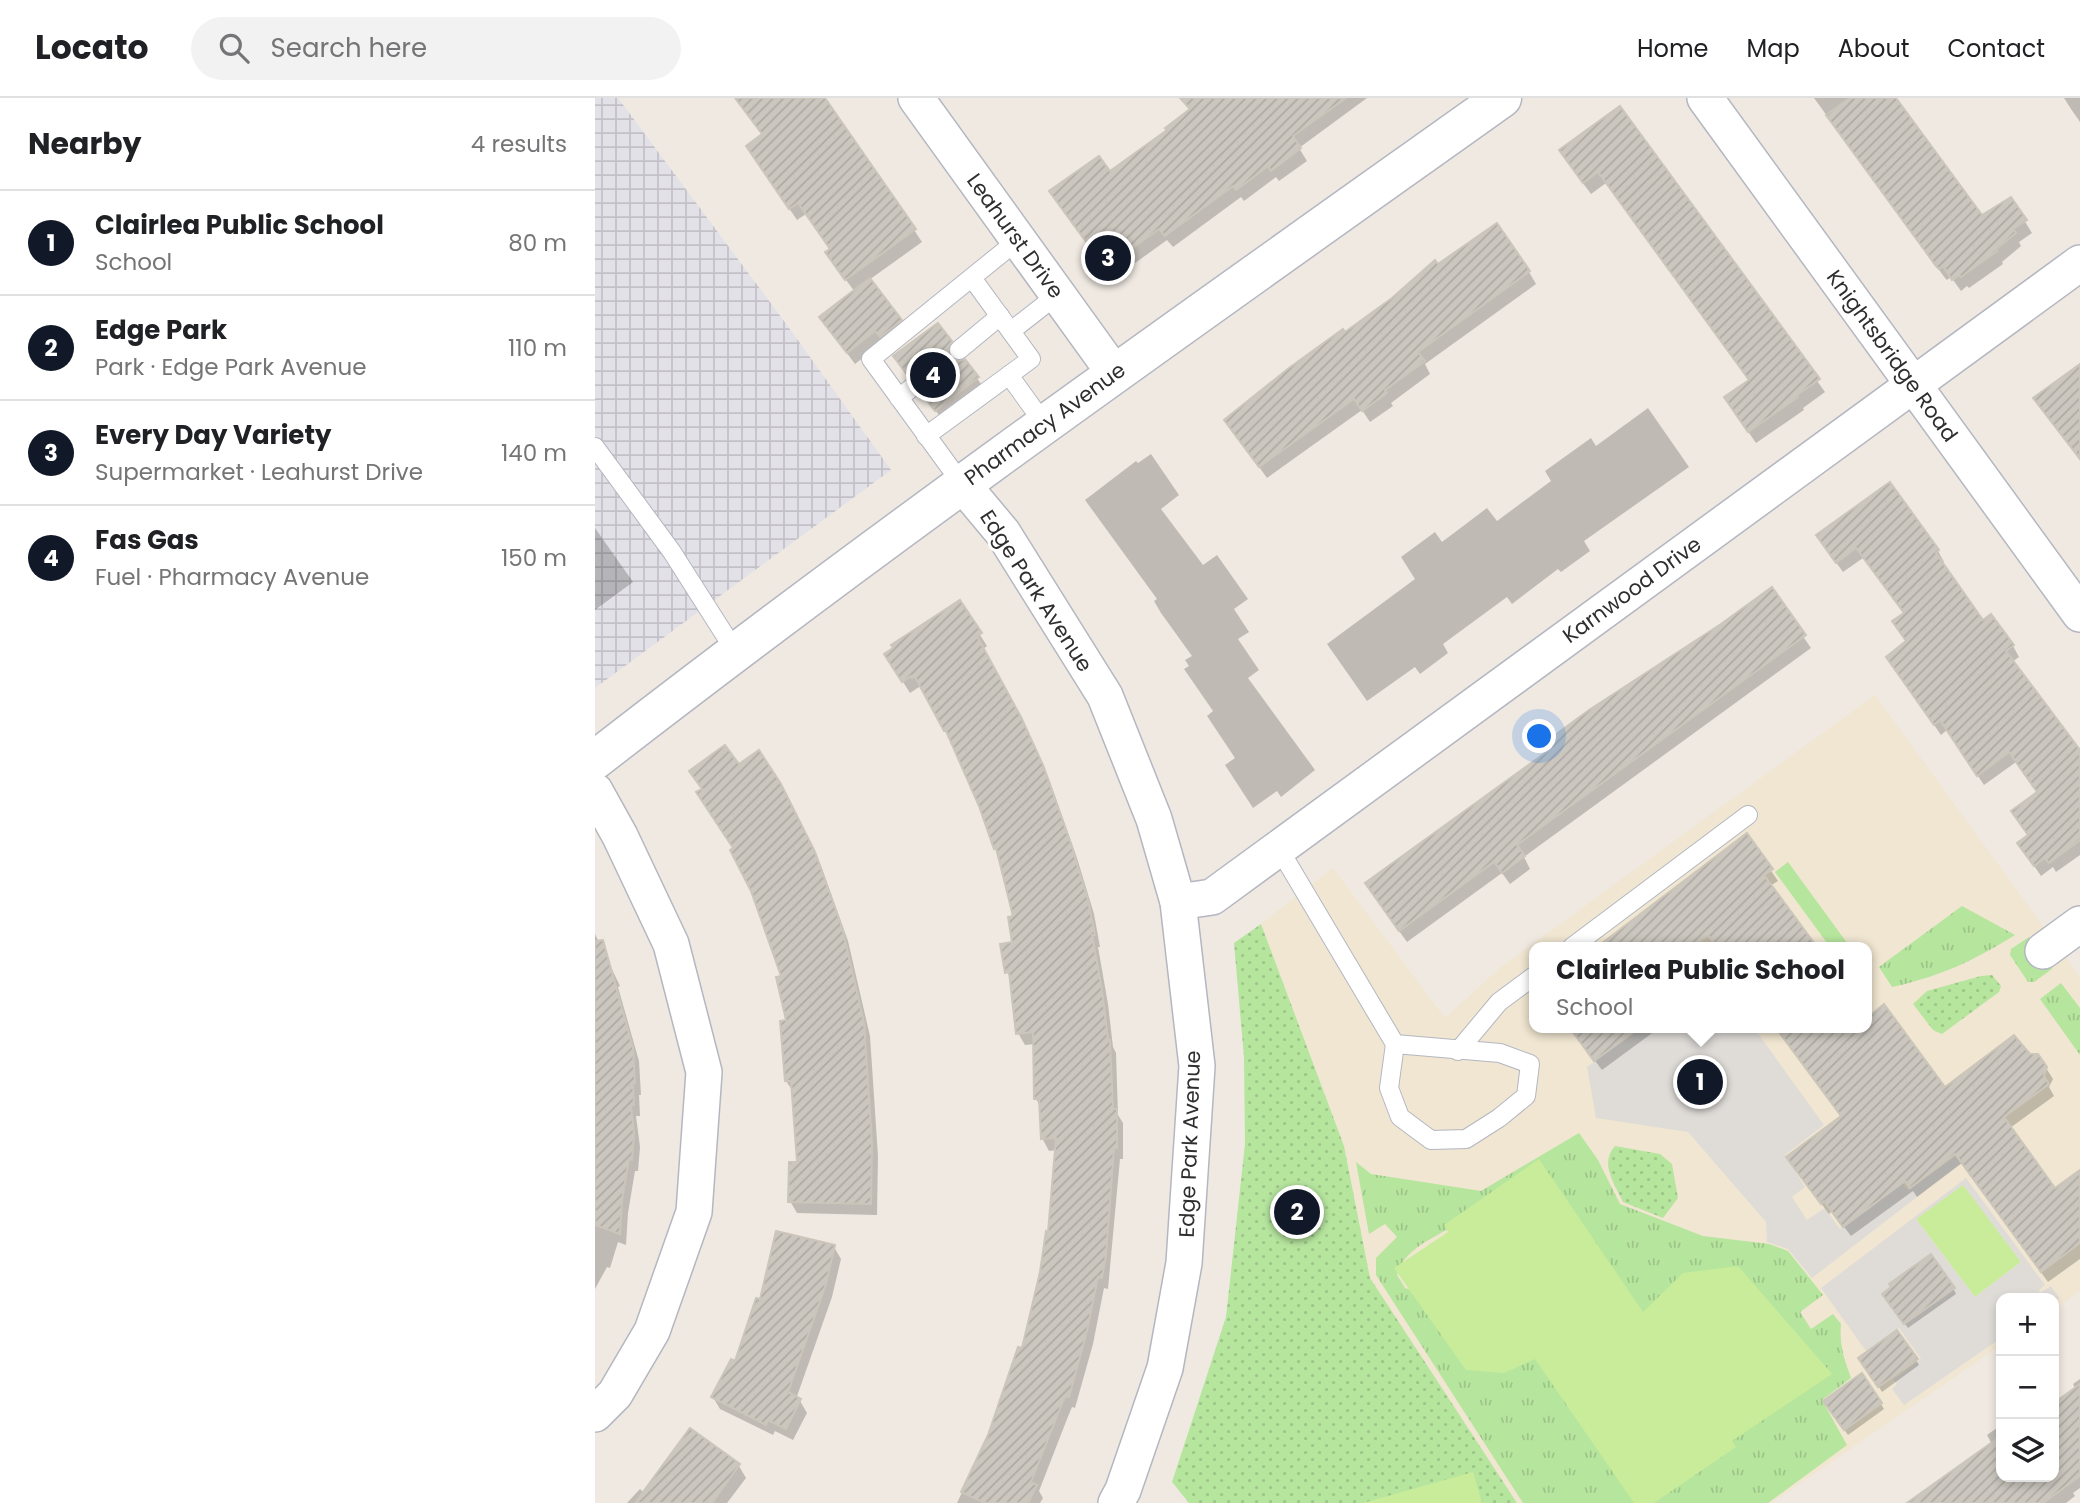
<!DOCTYPE html>
<meta charset="utf-8">
<style>
body{margin:0;font-family:Poppins,sans-serif;background:#f2f2f2;color:#202124}
.controls{position:absolute;right:21px;bottom:21px;display:grid;overflow:hidden;border-radius:14px;box-shadow:0 4px 10px #0003}
.controls button{width:63px;height:63px;display:grid;place-items:center;padding:0;border:0;border-bottom:2px solid #e0e0e0;background:#fff;color:#202124;font:35px sans-serif}
.you{position:absolute;left:945px;top:639px;width:24px;height:24px;margin:-18px;border:5px solid #fff;border-radius:50%;background:#1a73e8;box-shadow:0 0 0 10px #1a73e833}
.badge{display:grid;place-items:center;width:46px;height:46px;border-radius:50%;background:#111827;color:#fff;font-size:23px;font-weight:700}
.pin{position:absolute;translate:-50% -50%;border:4px solid #fff;box-shadow:0 2px 7px #0006}
.popup{position:absolute;left:934px;top:844px;width:343px;height:91px;box-sizing:border-box;display:grid;place-content:center;border-radius:14px;background:#fff;filter:drop-shadow(0 2px 5px #0005);font-size:23px;white-space:nowrap;color:#757577}
.popup b{font-size:26px;color:#202124}
.popup::after{content:'';position:absolute;left:50%;top:100%;margin-left:-14px;border:14px solid transparent;border-top-color:#fff}
.list{margin:0;padding:0;list-style:none}
h2{display:flex;justify-content:space-between;align-items:center;height:91px;margin:0;padding:0 28px;font-size:30px}
h2 small{font-size:23px;font-weight:400;color:#757577}
.list li{display:grid;grid-template-columns:46px 1fr auto;gap:21px;align-items:center;box-sizing:border-box;height:105px;padding:0 28px;border-top:2px solid #e0e0e0}
.list b{display:block;font-size:26px;white-space:nowrap}
.list p{margin:0;font-size:23px;white-space:nowrap;color:#757577}
.list em{font-size:23px;font-style:normal;color:#757577}
.icon{flex:none;width:38px;height:38px;fill:none;stroke:currentColor;stroke-width:2;stroke-linecap:round;stroke-linejoin:round}
.map{position:relative;flex:none;width:1485px;height:1405px;overflow:hidden}
header{display:flex;align-items:center;gap:42px;box-sizing:border-box;height:98px;padding:0 35px;background:#fff;border-bottom:2px solid #e0e0e0}
header strong{font-size:33px}
nav{display:flex;gap:38px;margin-inline-start:auto;font-size:24px}
.search{width:490px;height:63px;background:#f2f2f2;display:flex;align-items:center;gap:18px;box-sizing:border-box;padding:0 24px;border-radius:38px;color:#757577;font-size:26px}
main{display:flex}
aside{flex:1;background:#fff}
.map>svg:first-child{display:block}
.industrial{fill:url(#industrial-grid)}
.education{fill:#f0e6d1;fill-rule:evenodd}
.grass{fill:url(#grass-tufts);fill-rule:evenodd}
.park{fill:url(#park-dots)}
.garden{fill:#b6e59e}
.pitch{fill:#c9ec9a}
.plaza{fill:#dfdcd8;fill-rule:evenodd}
.shadow{fill:#0003}
.building{fill:url(#building-hatch);stroke:#cbc5ba;stroke-width:2}
.lines{fill:none;stroke-linecap:round;stroke-linejoin:round}
.lane-casing{stroke:#b4b7c1;stroke-width:20}
.street-casing{stroke:#b4b7c1;stroke-width:38}
.secondary-casing{stroke:#b4b7c1;stroke-width:41}
.lane{stroke:#fff;stroke-width:18}
.street{stroke:#fff;stroke-width:35}
.secondary{stroke:#fff;stroke-width:38}
.labels{text-anchor:middle;stroke-width:6;stroke-linejoin:round;paint-order:stroke}
.street-label{font-size:21px;fill:#2e2e2e;stroke:#fff}
</style>
<header>
<strong>Locato</strong>
<div class="search"><svg class="icon" aria-label="search" viewBox="0 0 24 24"><circle cx="10" cy="10" r="6"/><path d="M15 15l6 6"/></svg>Search here</div>
<nav><a>Home</a><a>Map</a><a>About</a><a>Contact</a></nav>
</header>
<main>
<aside>
<h2>Nearby<small>4 results</small></h2>
<ul class="list">
<li><span class="badge">1</span><div><b>Clairlea Public School</b><p>School</p></div><em>80 m</em></li>
<li><span class="badge">2</span><div><b>Edge Park</b><p>Park · Edge Park Avenue</p></div><em>110 m</em></li>
<li><span class="badge">3</span><div><b>Every Day Variety</b><p>Supermarket · Leahurst Drive</p></div><em>140 m</em></li>
<li><span class="badge">4</span><div><b>Fas Gas</b><p>Fuel · Pharmacy Avenue</p></div><em>150 m</em></li>
</ul>
</aside>
<div class="map">
<svg width="1485" height="1405" viewBox="0 0 1485 1405">
<defs>
<pattern id="industrial-grid" width="8" height="8" patternUnits="userSpaceOnUse" patternTransform="scale(1.75)"><rect width="8" height="8" fill="#e3e1e8"/><path d="M0 4h8M4 0v8" fill="none" stroke="#c3c1c7"/></pattern>
<pattern id="grass-tufts" width="24" height="20" patternUnits="userSpaceOnUse" patternTransform="scale(1.75)"><rect width="24" height="20" fill="#b6e59e"/><path d="M3 7l-1-3M5 7V3M7 7l1-3M15 17l-1-3M17 17v-4M19 17l1-3" fill="none" stroke="#9dc588"/></pattern>
<pattern id="park-dots" width="8" height="8" patternUnits="userSpaceOnUse" patternTransform="scale(1.75)"><rect width="8" height="8" fill="#b6e59e"/><path d="M2 2h.1M6 6h.1" fill="none" stroke="#9dc588" stroke-width="1.8" stroke-linecap="round"/></pattern>
<pattern id="building-hatch" width="6" height="6" patternUnits="userSpaceOnUse" patternTransform="scale(1.75)"><rect width="6" height="6" fill="#cbc7bf"/><path d="M-1 1l2-2M0 6l6-6M5 7l2-2" fill="none" stroke="#afaba4"/></pattern>
</defs>
<rect width="100%" height="100%" fill="#efe9e1"/>
<path class="industrial" d="M0,0H23L189,223L296,372L0,590Z"/>
<path class="education" d="M1280,597L1485,879V1193L1459,1211V1200H1406V1247L1177,1405H922L775,1180L749,1048L666,826L738,770L850,920L906,869ZM939,849H1271V930H939Z"/>
<g class="grass">
<path d="M1367,808L1420,837C1378,863 1346,878 1297,889L1284,869Z"/>
<path d="M1434,839L1457,871L1439,884H1433L1415,857L1416,851Z"/>
<path d="M1466,885L1485,910V957L1445,901Z"/>
<path d="M984,1035L1003,1062L1025,1106L1108,1138L1174,1146L1193,1153L1228,1197L1205,1214L1216,1231L1238,1216L1246,1226C1244,1246 1249,1261 1256,1280L1227,1302L1252,1347L1173,1405H928L781,1177V1160L802,1139L790,1126L774,1136L761,1064L776,1076L886,1093ZM855,1130L859,1207L810,1190L802,1177C808,1153 834,1142 855,1130Z"/>
</g>
<g class="park">
<path d="M666,826L749,1048L775,1180L922,1405H594L577,1384L631,1219L650,1046L649,959L639,845Z"/>
<path d="M1397,877L1406,888L1404,894L1347,936L1338,932L1318,906L1332,893L1386,878Z"/>
<path d="M1020,1048L1065,1056L1077,1066L1083,1100L1068,1120L1028,1104C1020,1086 1004,1066 1020,1048Z"/>
</g>
<path class="garden" d="M1193,764L1255,849H1235L1180,774Z"/>
<g class="pitch">
<path d="M944,1061L1048,1214L1088,1175L1143,1168L1237,1276L1137,1343L1141,1349L1059,1405H1039L940,1261L909,1275L871,1272L799,1170L853,1134L849,1127Z"/>
<path d="M1368,1086L1426,1164L1380,1199L1321,1121Z"/>
<path d="M878,1374L887,1405H768Z"/>
</g>
<g class="plaza">
<path d="M1046,930H1159L1229,1027L1190,1057L1210,1089L1197,1099L1212,1122L1230,1110L1245,1131L1308,1085L1313,1092L1361,1058L1366,1065L1217,1180L1193,1151L1172,1144L1171,1124L1093,1034L1001,1020L992,969Z"/>
<path d="M1371,1080L1450,1187L1444,1192L1445,1195L1456,1188L1464,1200L1459,1204V1200H1406V1240L1309,1307L1297,1291L1302,1286L1298,1282L1326,1261L1304,1230L1271,1253L1226,1190ZM1368,1087L1426,1164L1380,1199L1321,1121Z"/>
</g>
<g class="shadow">
<path d="M140,0H227L276,67L327,144L274,182L312,234L288,244L260,266L226,220L260,194L239,166L236,152L211,116L202,122L160,60L168,38Z"/>
<path d="M603,0H772L704,50L712,63L684,83L681,79L649,103L646,99L578,149L572,142L518,181L463,106L515,75L574,32L596,13Z"/>
<path d="M1219,0H1300L1386,119L1416,101L1437,135L1424,144L1426,148L1407,164L1408,166L1374,190L1372,188L1366,193L1356,179L1352,182L1350,180Z"/>
<path d="M1469,0H1485V24L1476,11Z"/>
<path d="M1025,10L1230,294L1208,310L1209,312L1161,345L1138,312L1155,283L1011,85L996,96L973,65Z"/>
<path d="M842,168L934,174L941,186L830,266L835,276L796,305L798,308L775,324L767,312L672,380L639,334L750,237Z"/>
<path d="M355,244L359,250L355,255L356,262L360,265L370,263L386,286L344,317L332,302L330,283L328,281L318,283L304,263Z"/>
<path d="M1053,310L1094,369L989,443L995,453L966,474L963,471L917,506L912,499L848,546L853,555L825,576L820,569L772,603L732,546L820,481L806,459L840,434L847,444L892,410L902,423L956,383L950,373L996,340L1001,348Z"/>
<path d="M556,356L584,397L566,411L608,467L622,457L653,501L639,511L654,534L643,541L664,572L653,580L720,672L686,699L682,693L658,710L630,667L640,660L612,618L618,613L589,571L594,568L590,562L597,558L566,515L559,503L562,501L490,402L541,363L543,365Z"/>
<path d="M1295,387L1343,453L1349,464L1347,466L1388,524L1396,518L1418,548L1424,559L1417,564L1485,656V757L1461,774L1458,769L1446,778L1431,756L1443,695L1421,664L1389,687L1352,632L1346,637L1293,560L1312,545L1310,516L1268,460L1248,474L1229,448Z"/>
<path d="M0,430L38,484L0,512Z"/>
<path d="M1176,492L1216,550L937,753L929,759L935,771L915,786L907,775L812,844L779,798L958,651Z"/>
<path d="M365,505L392,548L388,551L432,633L454,681L482,760L499,816L505,849H503L513,906L518,949L521,955L523,1017L528,1025V1061H525L513,1191L509,1190L498,1246L480,1310L477,1309L474,1316L444,1393L448,1400L445,1405H362L394,1337L429,1252L455,1136L462,1052L454,1053L447,1040L446,1010L441,1001L440,946L430,947L423,935L417,883L412,874L420,845V820L405,757L386,708L357,644L328,590L324,589L315,595L298,568Z"/>
<path d="M143,669L192,700L226,768L253,843L275,938L283,1058L282,1117L202,1115L195,1103L204,1066L199,995L191,983L193,924L188,879L157,792L139,751Z"/>
<path d="M1152,738L1183,783L1175,788L1220,849H1005Z"/>
<path d="M0,836L25,888L23,889L44,963L46,997H44L45,1018H41L45,1049L43,1073H40L33,1115L31,1147L23,1144L15,1170L12,1169L0,1191Z"/>
<path d="M1271,906L1279,917L1350,991L1434,958L1451,970L1458,981L1454,989L1459,998L1415,1030L1460,1092L1485,1074V1161L1453,1184L1367,1065L1322,1099L1318,1093L1256,1138L1237,1113L1234,1116L1200,1070L1247,1020L1181,930H1271Z"/>
<path d="M975,930H1064L1007,972Z"/>
<path d="M239,1149L246,1161L237,1199L201,1301L205,1303L212,1315L198,1342L180,1333L178,1337L125,1311L118,1299L141,1265L166,1204Z"/>
<path d="M1358,1190L1361,1196L1313,1230L1293,1202Z"/>
<path d="M1266,1261L1321,1262L1324,1267L1287,1294Z"/>
<path d="M1485,1281V1390L1478,1395L1480,1398L1471,1405H1319L1397,1346L1392,1337L1406,1327V1379H1459V1308L1481,1292L1478,1286Z"/>
<path d="M1286,1306L1289,1311L1253,1337L1234,1309Z"/>
<path d="M96,1332L144,1368L151,1380L132,1405H32L45,1391L49,1395Z"/>
</g>
<g class="building">
<path d="M140,0H230L321,131L250,182L230,154L235,151L203,105L194,111L151,48L167,36Z"/>
<path d="M585,0H751L698,38L706,50L676,73L673,68L641,92L638,88L570,138L564,131L510,170L454,93L504,58L515,73L572,32L570,30L595,11Z"/>
<path d="M1255,0H1301L1387,117L1416,99L1432,122L1418,131L1421,135L1401,151L1402,153L1366,179L1364,177L1357,182L1348,168L1344,171L1341,168L1231,17Z"/>
<path d="M1025,8L1225,281L1202,297L1203,299L1153,334L1129,299L1154,282L1003,74L988,85L964,52Z"/>
<path d="M902,125L935,173L823,254L830,263L790,292L792,295L767,313L759,301L664,369L629,322L694,270L748,231L750,234L797,200L840,162L843,166Z"/>
<path d="M275,180L307,222L285,239L280,233L252,255L224,219Z"/>
<path d="M343,225L357,243L353,249L355,259L361,263L370,261L384,279L340,313L327,296L331,290L329,280L323,276L313,278L298,258Z"/>
<path d="M1485,266V361L1438,300Z"/>
<path d="M1295,384L1344,452L1341,455L1388,522L1396,516L1419,547L1411,553L1485,652V742L1454,765L1450,760L1439,768L1422,745L1433,737L1416,713L1442,694L1414,654L1382,678L1345,622L1339,627L1291,559L1311,543L1297,523L1309,515L1261,450L1241,465L1221,437Z"/>
<path d="M1177,489L1211,537L930,741L922,747L930,758L907,775L899,764L804,833L770,785L957,650L952,643L994,612L1126,526Z"/>
<path d="M365,502L387,535L382,538L426,619L448,667L476,746L493,802L500,837H497L507,892L513,942H515L518,1011H522V1050H519L511,1157L507,1180L503,1179L492,1233L474,1299L471,1298L468,1303L436,1384L442,1387L433,1405H390L366,1394L393,1337L423,1249L427,1250L445,1174L451,1133L453,1134L461,1040L446,1041L444,1001H439L438,934L421,936L414,874L410,875L405,846L417,844L413,819L418,818L401,750L399,751L384,708L351,633H349L320,579L317,580L316,578L307,584L289,556L298,550L296,547Z"/>
<path d="M130,647L144,666L164,652L186,686L220,754L247,829L269,925L277,1045L276,1106L193,1104L194,1064H202L196,983H190L185,923L191,922L181,879L186,878L156,793L135,752L138,750L101,694L107,691L94,673Z"/>
<path d="M1152,735L1178,771L1169,777L1222,849H1121L1113,837L1097,849H1002Z"/>
<path d="M8,842L38,950L40,985H38L39,1007H36L39,1036L37,1062L34,1061L27,1102L25,1136L0,1127V843Z"/>
<path d="M1289,906L1350,989L1419,937L1435,956H1443L1452,969L1449,978L1454,986L1409,1019L1460,1090L1485,1072V1145L1446,1174L1360,1056L1315,1090L1310,1083L1248,1129L1229,1103L1226,1106L1191,1059L1246,1018L1181,930H1271V921Z"/>
<path d="M975,930H1044L999,963Z"/>
<path d="M181,1133L240,1147L231,1186L193,1294L206,1301L191,1331L173,1322L171,1327L116,1299L136,1261L140,1263L161,1200L165,1201Z"/>
<path d="M1336,1156L1360,1190L1309,1226L1287,1196L1296,1189L1294,1186Z"/>
<path d="M1302,1232L1323,1261L1283,1289L1263,1260Z"/>
<path d="M1267,1275L1287,1305L1249,1332L1228,1303Z"/>
<path d="M1485,1286V1378L1448,1405H1312L1406,1338V1379H1459V1305Z"/>
<path d="M95,1330L145,1366L117,1405H40Z"/>
</g>
<g class="lines">
<defs>
<g id="lane">
<path d="M416,233L462,197"/>
<path d="M364,252L405,218"/>
<path d="M414,277L450,327"/>
<path d="M304,300L320,287"/>
<path d="M331,338L436,261L377,180"/>
<path d="M0,349L77,454L140,553"/>
<path d="M367,386L276,261L423,142"/>
<path d="M683,749L800,946L794,990L805,1019L836,1042L871,1041L904,1020L931,998L935,966L905,955L800,946"/>
<path d="M977,849L1153,717"/>
<path d="M863,953L904,904L939,878"/>
</g>
<g id="street">
<path d="M321,0L520,276"/>
<path d="M1110,0L1485,516"/>
<path d="M367,386L408,435L510,598L559,721L583,804L602,968L589,1165L570,1270L528,1392L521,1405"/>
<path d="M0,693L25,738L76,846L109,974L99,1114L57,1233L20,1296L0,1316"/>
<path d="M583,804L617,799L1485,165"/>
<path d="M1448,853L1485,826"/>
</g>
<path id="secondary" d="M0,662C296,432 602,217 907,0"/>
</defs>
<use href="#lane" class="lane-casing"/>
<use href="#street" class="street-casing"/>
<use href="#secondary" class="secondary-casing"/>
<use href="#lane" class="lane"/>
<use href="#street" class="street"/>
<use href="#secondary" class="secondary"/>
</g>
<g class="labels">
<g class="street-label">
<text transform="translate(420 138) rotate(54)" y="7">Leahurst Drive</text>
<text transform="translate(1297 258) rotate(54)" y="7">Knightsbridge Road</text>
<text transform="translate(450 326) rotate(-36)" y="7">Pharmacy Avenue</text>
<text transform="translate(1037 492) rotate(-36)" y="7">Karnwood Drive</text>
<text transform="translate(441 493) rotate(57)" y="7">Edge Park Avenue</text>
<text transform="translate(595 1046) rotate(-88)" y="7">Edge Park Avenue</text>
</g>
</g>
</svg>
<div class="controls">
<button>+</button>
<button>−</button>
<button><svg class="icon" aria-label="layers" viewBox="0 0 24 24"><path d="M12 4l9 5-9 5-9-5zM3 14l9 5 9-5"/></svg></button>
</div>
<div class="you"></div>
<div class="pin badge" style="left:1105px;top:984px">1</div>
<div class="popup"><b>Clairlea Public School</b>School</div>
<div class="pin badge" style="left:702px;top:1114px">2</div>
<div class="pin badge" style="left:513px;top:160px">3</div>
<div class="pin badge" style="left:338px;top:277px">4</div>
</div>
</main>
